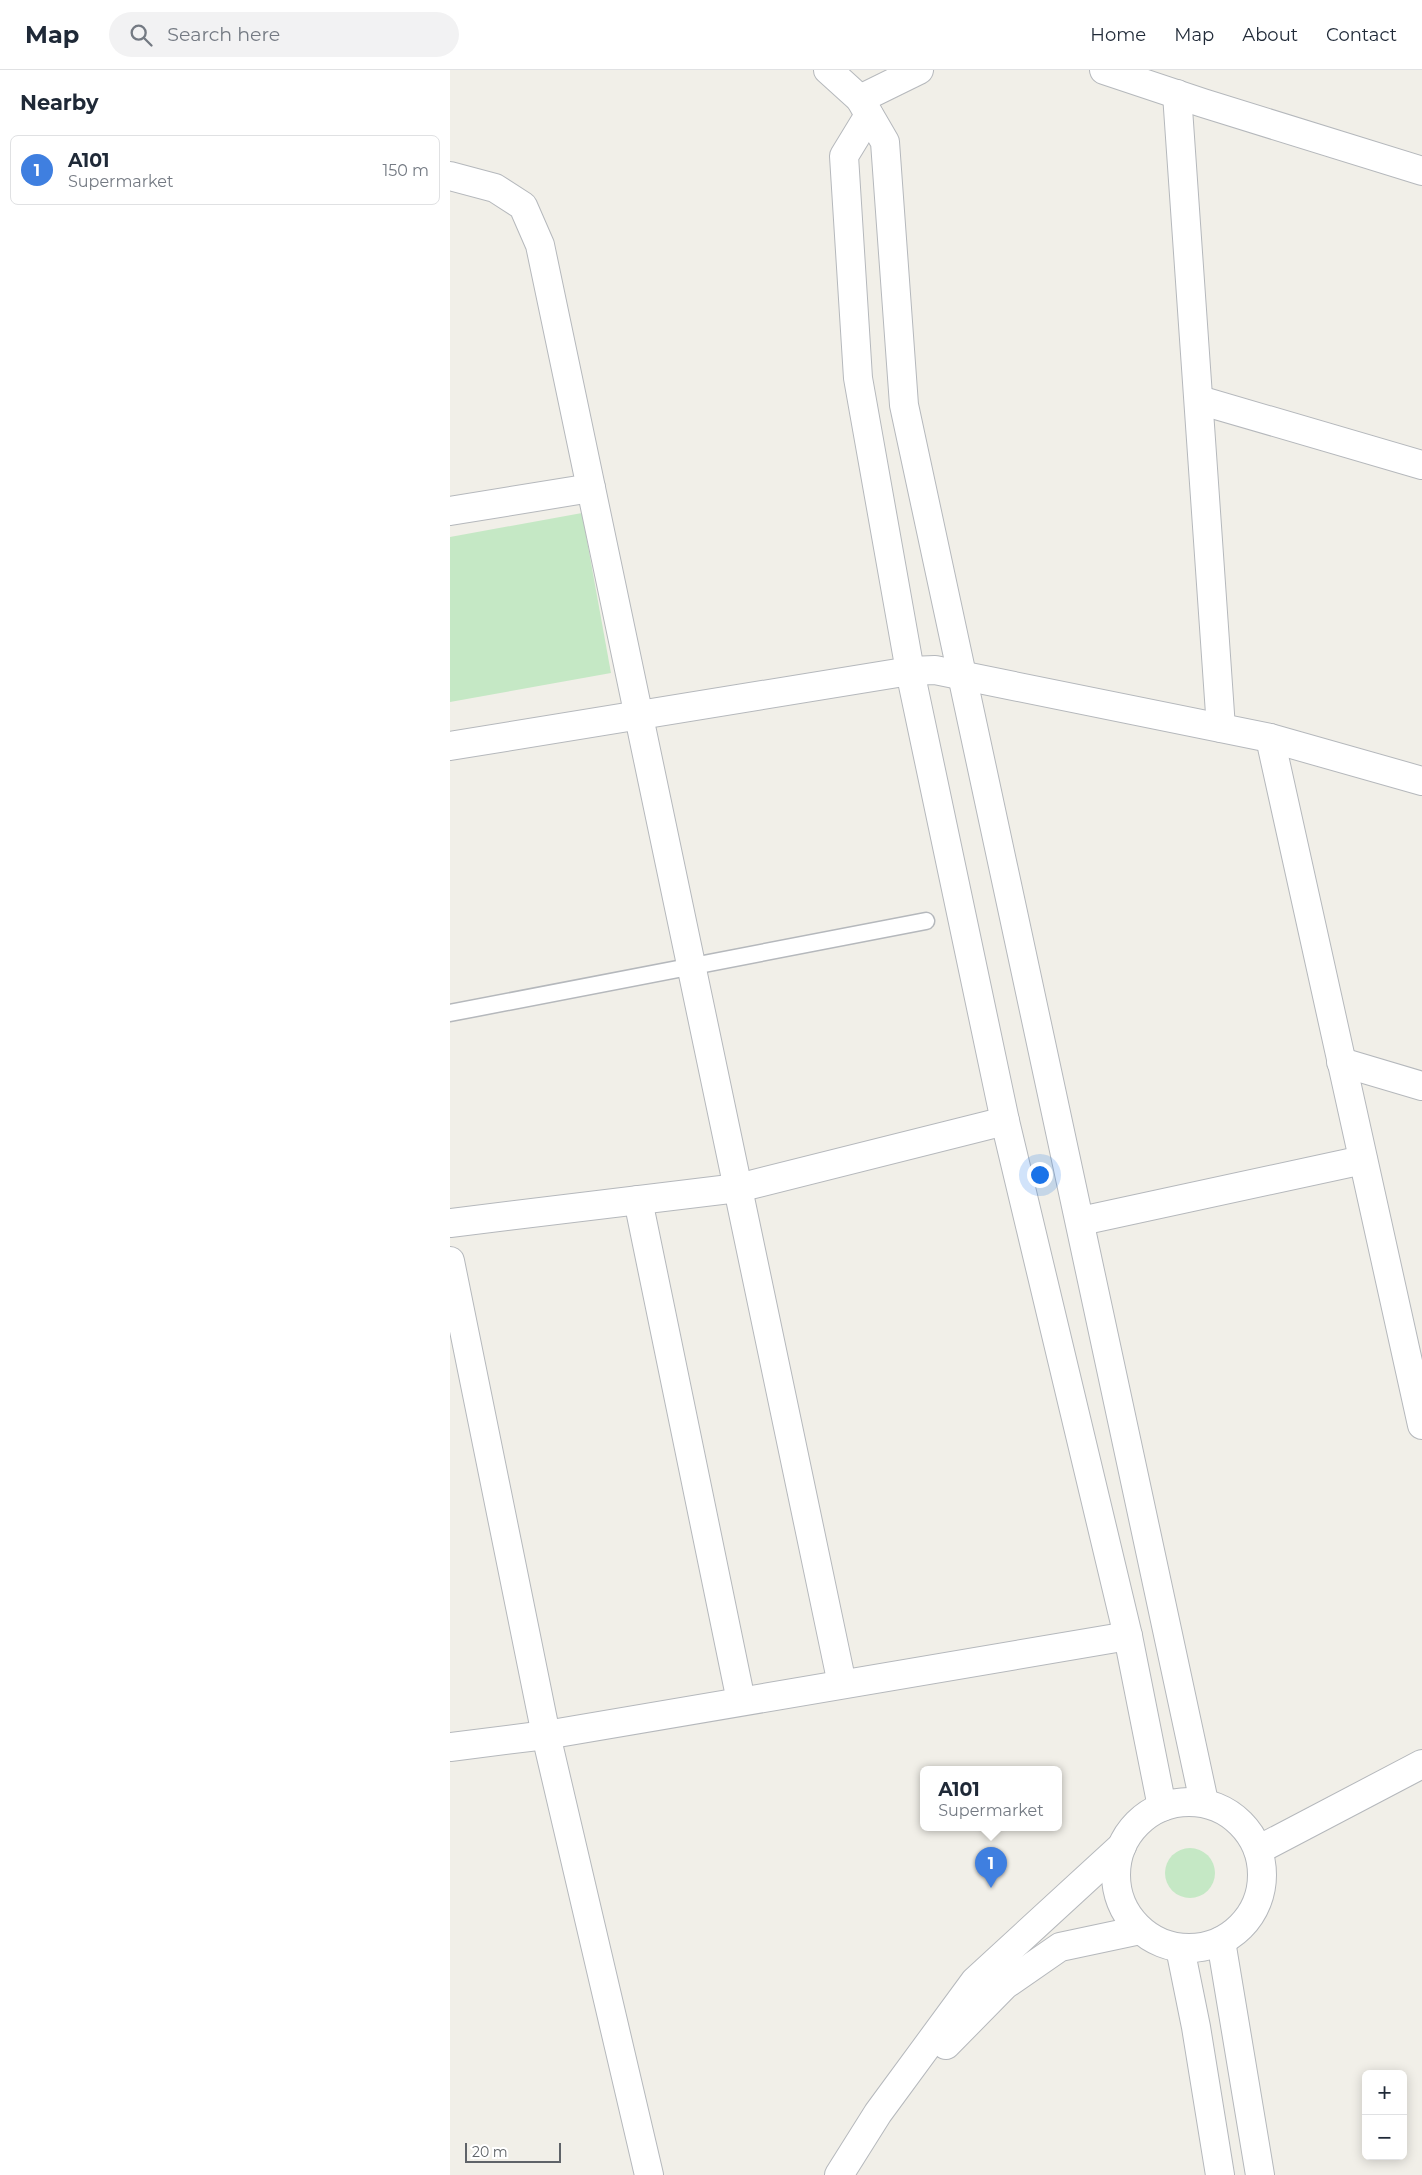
<!DOCTYPE html>
<meta charset="utf-8">
<style>
body{margin:0;font-family:Montserrat,sans-serif;background:#f2f2f3;color:#1f2937}
.controls{position:absolute;right:15px;bottom:15px;display:grid;overflow:hidden;border-radius:8px;box-shadow:0 2px 12px #0003}
.controls button{width:45px;height:45px;display:grid;place-items:center;padding:0;border:0;border-bottom:1px solid #e0e1e3;background:#fff;color:#1f2937;font:25px sans-serif}
.scale{position:absolute;left:15px;bottom:12px;width:96px;box-sizing:border-box;padding-left:5px;border:2px solid #5f6368;border-top:0;font-size:14px;line-height:18px;white-space:nowrap;color:#5f6368;-webkit-text-stroke:4px #fff;paint-order:stroke}
.you{position:absolute;left:589px;top:1104px;width:18px;height:18px;margin:-12px;border:4px solid #fff;border-radius:50%;background:#1a73e8;box-shadow:0 0 0 8px #1a73e833}
.badge{display:grid;place-items:center;width:32px;height:32px;border-radius:50%;background:#1a73e8;color:#fff;font-size:16px;font-weight:700}
.pin{position:absolute;translate:-50% -41px;filter:drop-shadow(0 1px 2px #0008)}
.pin::after{content:'';position:absolute;top:26px;width:18px;height:15px;background:inherit;clip-path:polygon(0 0,100% 0,50% 100%)}
.popup{position:absolute;left:470px;top:1696px;width:142px;height:65px;box-sizing:border-box;display:grid;place-content:center;border-radius:8px;background:#fff;filter:drop-shadow(0 1px 4px #0005);font-size:16px;white-space:nowrap;color:#747a83}
.popup b{font-size:19px;color:#1f2937}
.popup::after{content:'';position:absolute;left:50%;top:100%;margin-left:-10px;border:10px solid transparent;border-top-color:#fff}
.list{margin:0;padding:0;list-style:none}
h2{display:flex;justify-content:space-between;align-items:center;height:65px;margin:0;padding:0 20px;font-size:21px}
h2 small{font-size:16px;font-weight:400;color:#747a83}
.list li{display:grid;grid-template-columns:32px 1fr auto;gap:15px;align-items:center;box-sizing:border-box;height:70px;margin:0 10px 10px;padding:0 10px;border:1px solid #e0e1e3;border-radius:8px}
.list b{display:block;font-size:19px;white-space:nowrap}
.list p{margin:0;font-size:16px;white-space:nowrap;color:#747a83}
.list em{font-size:16px;font-style:normal;color:#747a83}
.icon{flex:none;width:28px;height:28px;fill:none;stroke:currentColor;stroke-width:2;stroke-linecap:round;stroke-linejoin:round}
.map{position:relative;flex:none;width:972px;height:2105px;overflow:hidden}
header{display:flex;align-items:center;gap:30px;box-sizing:border-box;height:70px;padding:0 25px;background:#fff;border-bottom:1px solid #e0e1e3}
header strong{font-size:24px}
nav{display:flex;gap:28px;margin-inline-start:auto;font-size:18px}
.search{width:350px;height:45px;background:#f2f2f3;display:flex;align-items:center;gap:12px;box-sizing:border-box;padding:0 18px;border-radius:28px;color:#747a83;font-size:19px}
main{display:flex}
aside{flex:1;background:#fff}
.map>svg:first-child{display:block}
.green{fill:#c5e8c5}
.lines{fill:none;stroke-linecap:round;stroke-linejoin:round}
.service-casing{stroke:#b5b8bc;stroke-width:19}
.minor-casing{stroke:#b5b8bc;stroke-width:30}
.tertiary-casing{stroke:#b5b8bc;stroke-width:30}
.service{stroke:#fff;stroke-width:16}
.minor{stroke:#fff;stroke-width:28}
.tertiary{stroke:#fff;stroke-width:28}
</style>
<header>
<strong>Map</strong>
<div class="search"><svg class="icon" aria-label="search" viewBox="0 0 24 24"><circle cx="10" cy="10" r="6"/><path d="M15 15l6 6"/></svg>Search here</div>
<nav><a>Home</a><a>Map</a><a>About</a><a>Contact</a></nav>
</header>
<main>
<aside>
<h2>Nearby<small></small></h2>
<ul class="list">
<li><span class="badge" style="background:#3f7fe0">1</span><div><b>A101</b><p>Supermarket</p></div><em>150 m</em></li>
</ul>
</aside>
<div class="map">
<svg width="972" height="2105" viewBox="0 0 972 2105">
<rect width="100%" height="100%" fill="#f1efe8"/>
<g class="green">
<path d="M132,443L161,603L0,632V467Z"/>
<circle cx="740" cy="1803" r="25"/>
</g>
<g class="lines">
<defs>
<path id="service" d="M0,943L476,851"/>
<g id="minor">
<path d="M378,0L410,29L435,72L454,335L754,1732"/>
<path d="M654,0L753,33L972,101"/>
<path d="M727,24L771,658"/>
<path d="M410,29L469,0"/>
<path d="M419,45L394,86L408,308L460,601L555,1051L678,1566L712,1737"/>
<path d="M0,106L45,118L73,136L90,175L392,1614"/>
<path d="M749,330L972,395"/>
<path d="M0,441L141,418"/>
<path d="M820,668L972,1355"/>
<path d="M0,676L460,601L485,600L820,668L972,711"/>
<path d="M891,992L972,1016"/>
<path d="M188,1130L291,1631"/>
<path d="M631,1151L913,1090"/>
<path d="M0,1153L288,1118L555,1051"/>
<path d="M0,1191L96,1665L199,2105"/>
<path d="M0,1677L96,1665L678,1566"/>
<circle cx="739" cy="1805" r="73"/>
<path d="M808,1780L972,1694"/>
<path d="M771,1871L810,2105"/>
<path d="M730,1878L746,1957L770,2105"/>
</g>
<g id="tertiary">
<path d="M496,1975L555,1915L610,1877L690,1860"/>
<path d="M389,2105L428,2043L525,1911L672,1776"/>
</g>
</defs>
<use href="#service" class="service-casing"/>
<use href="#minor" class="minor-casing"/>
<use href="#tertiary" class="tertiary-casing"/>
<use href="#service" class="service"/>
<use href="#minor" class="minor"/>
<use href="#tertiary" class="tertiary"/>
</g>
</svg>
<div class="controls">
<button>+</button>
<button>−</button>
</div>
<div class="scale">20 m</div>
<div class="you"></div>
<div class="pin badge" style="left:541px;top:1818px;background:#3f7fe0">1</div>
<div class="popup"><b>A101</b>Supermarket</div>
</div>
</main>
